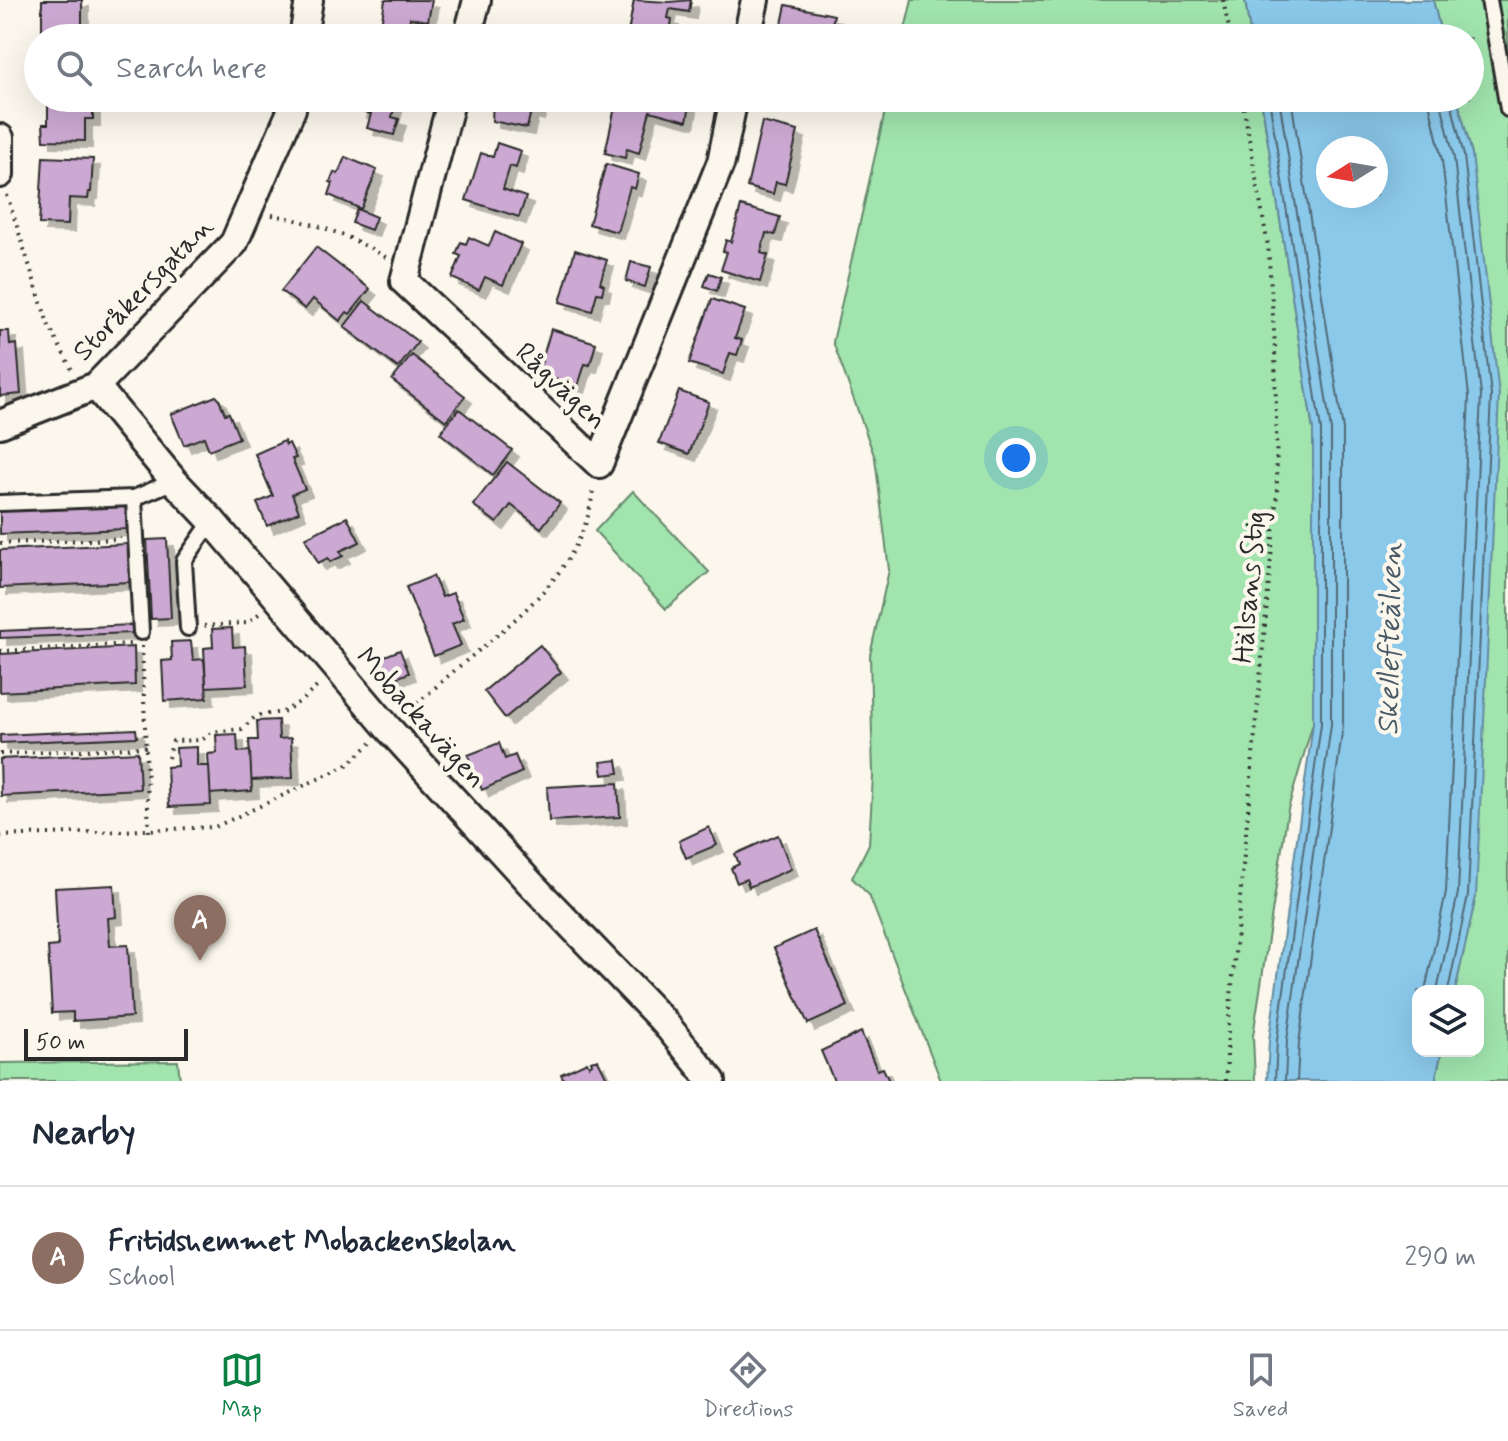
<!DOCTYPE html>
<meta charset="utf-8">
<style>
body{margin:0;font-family:Mynerve,sans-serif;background:#f2f2f3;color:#1f2937}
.controls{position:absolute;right:24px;bottom:24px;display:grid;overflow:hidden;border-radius:16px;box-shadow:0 8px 32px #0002}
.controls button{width:72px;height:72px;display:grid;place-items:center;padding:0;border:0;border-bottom:2px solid #e0e1e3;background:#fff;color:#1f2937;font:40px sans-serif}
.compass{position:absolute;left:1316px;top:136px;width:72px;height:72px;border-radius:50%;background:#fff;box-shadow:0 8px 32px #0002;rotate:259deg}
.scale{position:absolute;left:24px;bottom:20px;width:164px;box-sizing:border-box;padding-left:8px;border:4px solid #2b2b2b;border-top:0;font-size:22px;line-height:28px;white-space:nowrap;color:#2b2b2b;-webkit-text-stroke:6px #fbf7ec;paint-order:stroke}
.you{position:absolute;left:1016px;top:458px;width:28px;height:28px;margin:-20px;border:6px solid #fff;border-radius:50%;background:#1a73e8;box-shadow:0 0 0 12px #1a73e833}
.badge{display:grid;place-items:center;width:52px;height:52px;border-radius:50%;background:#0b8043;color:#fff;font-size:26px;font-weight:700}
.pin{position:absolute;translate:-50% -66px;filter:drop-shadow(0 2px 4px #0008)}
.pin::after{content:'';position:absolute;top:42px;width:28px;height:24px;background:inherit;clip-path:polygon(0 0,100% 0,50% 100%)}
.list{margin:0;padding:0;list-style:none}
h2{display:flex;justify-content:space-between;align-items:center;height:104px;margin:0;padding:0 32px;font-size:34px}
h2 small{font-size:26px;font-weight:400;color:#747a83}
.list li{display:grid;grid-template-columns:52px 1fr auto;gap:24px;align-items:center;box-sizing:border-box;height:144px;padding:0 32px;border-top:2px solid #e0e1e3}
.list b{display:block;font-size:30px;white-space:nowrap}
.list p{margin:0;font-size:26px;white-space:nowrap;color:#747a83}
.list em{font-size:26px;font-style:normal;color:#747a83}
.icon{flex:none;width:44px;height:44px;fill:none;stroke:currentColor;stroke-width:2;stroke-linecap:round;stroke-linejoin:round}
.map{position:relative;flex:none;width:1508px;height:1081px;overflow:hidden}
.search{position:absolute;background:#fff;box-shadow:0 8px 32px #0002;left:24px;right:24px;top:24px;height:88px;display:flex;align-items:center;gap:20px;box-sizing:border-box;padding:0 28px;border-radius:44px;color:#747a83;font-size:30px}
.sheet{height:248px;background:#fff}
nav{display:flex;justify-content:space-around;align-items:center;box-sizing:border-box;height:112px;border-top:2px solid #e0e1e3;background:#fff;font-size:22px;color:#747a83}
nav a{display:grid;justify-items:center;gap:4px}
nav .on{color:#0b8043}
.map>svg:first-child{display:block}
.green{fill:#a1e4ae;stroke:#66886c;stroke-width:2}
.water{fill:#8bc9eb;stroke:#658a9e;stroke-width:2;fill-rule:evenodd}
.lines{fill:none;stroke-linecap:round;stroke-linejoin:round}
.shore{stroke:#516a78;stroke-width:2}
.building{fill:#cca9d2;stroke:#2b2b2b;stroke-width:2;filter:url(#shadow)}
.service-casing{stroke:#2b2b2b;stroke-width:20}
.minor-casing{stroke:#2b2b2b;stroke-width:32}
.path{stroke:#2b2b2b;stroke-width:4;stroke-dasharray:2 6;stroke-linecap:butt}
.service{stroke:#fbf7ec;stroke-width:14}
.minor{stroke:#fbf7ec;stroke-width:26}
.labels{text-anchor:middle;stroke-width:8;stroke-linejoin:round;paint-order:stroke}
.street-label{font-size:28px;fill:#2b2b2b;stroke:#fbf7ec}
.water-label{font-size:30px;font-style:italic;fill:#485a65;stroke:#fbf7ec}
</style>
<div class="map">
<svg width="1508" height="1081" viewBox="0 0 1508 1081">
<defs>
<filter id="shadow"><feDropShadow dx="7" dy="7" stdDeviation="0" flood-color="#0004"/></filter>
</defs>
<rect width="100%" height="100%" fill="#fbf7ec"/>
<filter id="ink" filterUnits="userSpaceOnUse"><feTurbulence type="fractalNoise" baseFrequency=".0125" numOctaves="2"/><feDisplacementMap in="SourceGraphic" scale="16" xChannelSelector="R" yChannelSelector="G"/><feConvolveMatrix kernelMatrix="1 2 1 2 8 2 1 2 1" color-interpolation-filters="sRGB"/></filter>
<g filter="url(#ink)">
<g class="green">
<path d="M912,0H1245L1251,38H903Z"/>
<path d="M1433,0H1508V1081H1435L1442,1051H1478V991H1455L1476,896L1472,154L1457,98H1470V38H1442Z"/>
<path d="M888,98H1261L1313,430V723L1288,809L1253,1036L1255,1081H941L869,895L852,878L869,844L873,776L870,655L889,570L875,458L833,342Z"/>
<path d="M633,491L709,572L666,609L595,531Z"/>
<path d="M178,1061L180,1081H0V1063Z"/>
</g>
<g class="water">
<path d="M1245,0H1433L1442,38H1251Z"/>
<path d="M1261,98H1457L1472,154L1499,395L1476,896L1455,991H1418V1051H1442L1435,1081H1267L1269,1040L1313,724V430ZM1328,148H1376V196H1328Z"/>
</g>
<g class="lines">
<g class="shore">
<path d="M1269,98L1321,430V724L1277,1040L1275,1081"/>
<path d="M1279,98L1331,430V725L1287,1041L1285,1081"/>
<path d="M1291,98L1343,430V726L1299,1043L1297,1081"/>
<path d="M1425,991L1446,892L1469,396L1442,160L1428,98"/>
<path d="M1437,991L1458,893L1481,395L1454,158L1440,98"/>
<path d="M1448,991L1468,895L1491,395L1464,156L1450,98"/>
</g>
</g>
<g class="building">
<rect x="42" y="0" width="40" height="38"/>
<path d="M385,0H432L428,21L410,18L407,38H379Z"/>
<path d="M634,0L669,2L691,0L689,12L670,9L668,18L672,19L670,33L665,32L664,38H627Z"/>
<path d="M786,5L834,15L829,38H779Z"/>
<path d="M48,98H93V119H85V141L44,140L43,124H48Z"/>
<path d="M364,98H397L392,117L399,119L394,135L367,128L371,114L360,111Z"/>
<path d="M497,98H541L537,113L531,111L527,128L492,121L493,100L496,101Z"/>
<path d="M617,98L638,103L640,98H662L675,101L676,98H688L686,104L690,105L687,121L650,111L639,153L627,149L625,158L605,153Z"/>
<path d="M762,122L798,131L785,184L776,182L773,194L747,187Z"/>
<path d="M497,143L521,151L516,168L510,166L503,189L526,197L519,217L466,200L481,153L493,157Z"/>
<path d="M43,157L93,159L91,192H89L88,199L69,198L68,225L39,224Z"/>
<path d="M345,157L377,170L361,209L329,195L333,183L330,182L334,172L338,174Z"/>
<path d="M606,164L639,174L635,189L630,187L617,232L589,224Z"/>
<path d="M741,206L780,217L775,235L766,233L761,253L768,255L760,282L721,270L727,252L723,251L726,240L731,242Z"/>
<path d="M357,209L376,217L371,230L352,223Z"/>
<path d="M495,232L521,244L503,285L485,277L479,290L452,278L461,256L456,254L461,242L466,244L469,237L489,246Z"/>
<path d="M316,247L370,289L350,314L347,312L340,321L313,299L305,309L281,291Z"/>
<path d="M575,250L607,260L600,283L604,285L602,294L597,293L592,311L560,302Z"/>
<path d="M631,262L651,267L645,287L626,281Z"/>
<path d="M709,273L721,277L717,291L704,286Z"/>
<path d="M712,299L745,310L735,338L742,340L737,355L730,353L723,374L689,363Z"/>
<path d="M364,301L418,342L398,368L344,327Z"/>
<path d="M551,329L596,343L590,365L585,364L578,386L538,374Z"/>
<path d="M0,331H9L10,345L17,344L21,394L0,396Z"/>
<path d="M412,355L465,396L446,421L392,380Z"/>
<path d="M679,391L709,402L689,454L659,443Z"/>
<path d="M216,396L219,399L225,414L229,413L239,438L209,450L204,437L184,445L171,414Z"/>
<path d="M459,409L512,450L493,475L440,433Z"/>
<path d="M284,441L286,445L289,443L296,458L292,459L305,489L292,494L299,512L267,526L257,503L273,496L255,454Z"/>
<path d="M507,462L560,503L541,528L511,505L497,523L473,505Z"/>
<path d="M125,502L127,529L0,534V508Z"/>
<path d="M347,517L360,542L340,551L343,556L330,562L328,558L318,563L305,538Z"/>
<path d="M167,539L171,618L151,619L147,540Z"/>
<path d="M128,544L130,582L0,588V550Z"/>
<path d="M433,576L442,597L453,593L464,619L452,624L461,645L434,656L406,587Z"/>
<path d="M132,625V633L0,638V631Z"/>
<path d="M232,628L233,647L245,646L247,685L206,687L204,648L213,647L212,629Z"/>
<path d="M191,641L193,660L204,659L207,698L164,701L162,661L172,660L171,642Z"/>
<path d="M540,645L561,672L505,718L484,691Z"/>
<path d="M134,647L135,685L0,692V654Z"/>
<path d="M400,650L409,673L386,682L377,659Z"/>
<path d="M278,720L279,739L291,738L293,778L251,780L249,740H258L257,721Z"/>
<path d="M136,729L137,737L0,743V735Z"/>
<path d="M237,734L238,752L250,751L252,791L210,794L208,754L217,753L216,735Z"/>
<path d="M499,743L505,759L515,755L522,772L482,790L468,755Z"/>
<path d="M197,747V766H209L211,805L169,807L167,767L177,766L176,748Z"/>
<path d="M138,752L140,789L1,796L0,759Z"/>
<path d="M617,760L619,773L603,775L601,762Z"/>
<path d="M618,783L620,817L549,821L547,787Z"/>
<path d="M709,827L717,845L686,858L679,841Z"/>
<path d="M778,835L791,869L749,887L746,879L737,883L731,868L739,864L735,854Z"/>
<path d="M114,885L116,917L108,918L110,946L128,945L132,1017L73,1021V1012L52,1013L48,947L58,946L55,888Z"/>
<path d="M814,930L848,1006L808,1024L774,948Z"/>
<path d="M861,1032L877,1070L883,1068L889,1081H834L821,1051Z"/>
<path d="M594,1060H598L607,1078L600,1081H564L561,1074L587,1062L589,1066L592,1064L591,1061Z"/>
</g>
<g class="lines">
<defs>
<g id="service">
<path d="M1489,0L1508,109"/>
<path d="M134,498L141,632"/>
<path d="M0,503L134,498L174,481"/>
<path d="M188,628L184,561L212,521"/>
</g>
<g id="minor">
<path d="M303,38L309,0"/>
<path d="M467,38L477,0"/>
<path d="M747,38L755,0"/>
<path d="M452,98L404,281L599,464L721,162L734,98"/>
<path d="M0,138V174"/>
<path d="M96,386L174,481L212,521L388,728L531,884L664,1022L712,1081"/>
<path d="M0,424L96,386L234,243L292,109L293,98"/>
</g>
</defs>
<use href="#service" class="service-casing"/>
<use href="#minor" class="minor-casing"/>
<g class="path">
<path d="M1223,0L1231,38"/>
<path d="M7,195L48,324L72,370"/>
<path d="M272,215C313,222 352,236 387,258"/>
<path d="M0,543L121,539"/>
<path d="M204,626L247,623L260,613"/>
<path d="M142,646L149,832"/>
<path d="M0,651L131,644"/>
<path d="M405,714C424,698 442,681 461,665C516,620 588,565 593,487"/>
<path d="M0,754L146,747"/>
<path d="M168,758L173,741L202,740L212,732L242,729L256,716L283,712L301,701L320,684"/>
<path d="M0,836L215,827L346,766L371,743"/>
<path d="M1226,1081L1228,1030L1277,493L1275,345L1268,246L1242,98"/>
</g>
<use href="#service" class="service"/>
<use href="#minor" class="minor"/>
</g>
</g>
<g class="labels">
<g class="street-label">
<text transform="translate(142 288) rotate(-46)" y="10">Storåkersgatan</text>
<text transform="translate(562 385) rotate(43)" y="10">Rågvägen</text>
<text transform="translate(1248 587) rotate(-85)" y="10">Hälsans Stig</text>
<text transform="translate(422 717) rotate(48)" y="10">Mobackavägen</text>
</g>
<g class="water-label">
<text transform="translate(1389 639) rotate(-89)" y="10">Skellefteälven</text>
</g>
</g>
</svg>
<div class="controls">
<button><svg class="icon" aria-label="layers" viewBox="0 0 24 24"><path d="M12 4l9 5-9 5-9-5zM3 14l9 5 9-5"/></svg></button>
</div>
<svg class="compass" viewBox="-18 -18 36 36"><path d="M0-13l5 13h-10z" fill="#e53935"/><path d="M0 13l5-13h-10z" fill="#747a83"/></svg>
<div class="scale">50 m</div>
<div class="you"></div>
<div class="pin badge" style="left:200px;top:961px;background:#8d6e63">A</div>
<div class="search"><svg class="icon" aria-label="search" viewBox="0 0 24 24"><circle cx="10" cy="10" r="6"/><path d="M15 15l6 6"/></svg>Search here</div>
</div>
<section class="sheet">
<h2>Nearby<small></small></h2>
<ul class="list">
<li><span class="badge" style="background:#8d6e63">A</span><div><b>Fritidshemmet Mobackenskolan</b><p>School</p></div><em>290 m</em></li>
</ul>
</section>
<nav>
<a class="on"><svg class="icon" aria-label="map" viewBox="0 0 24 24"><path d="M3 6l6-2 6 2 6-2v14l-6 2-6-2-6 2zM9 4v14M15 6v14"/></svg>Map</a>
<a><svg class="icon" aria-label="directions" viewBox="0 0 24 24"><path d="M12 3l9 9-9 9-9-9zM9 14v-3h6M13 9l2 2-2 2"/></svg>Directions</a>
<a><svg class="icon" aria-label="saved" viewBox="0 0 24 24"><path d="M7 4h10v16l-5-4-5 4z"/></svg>Saved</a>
</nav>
